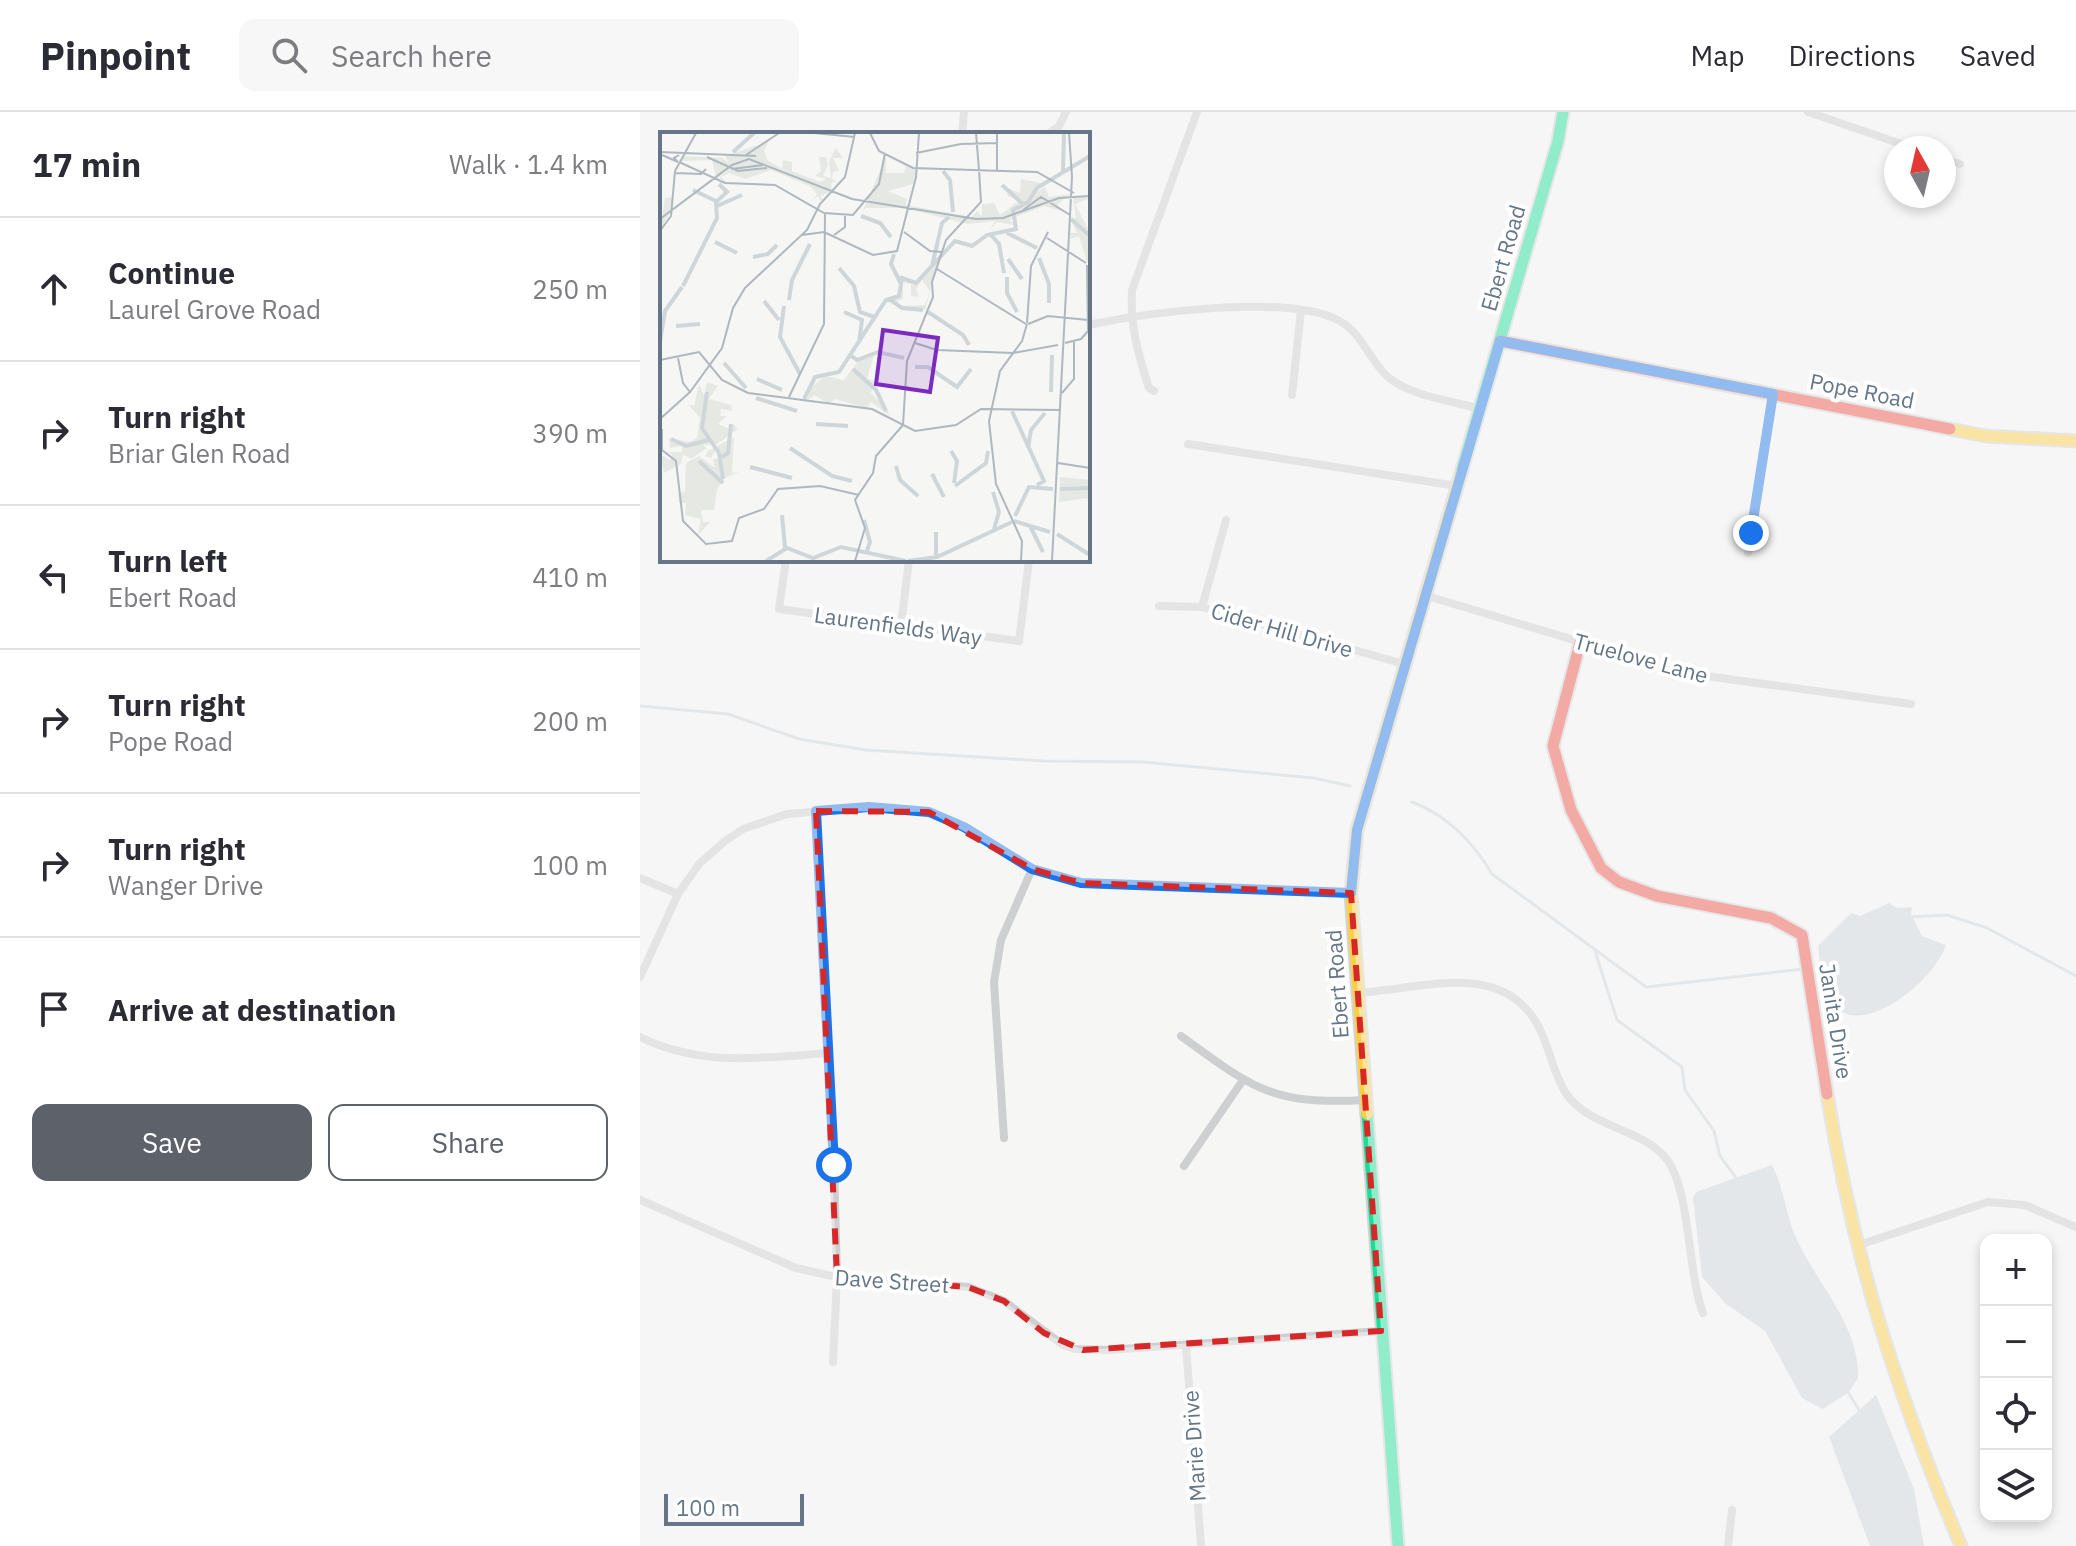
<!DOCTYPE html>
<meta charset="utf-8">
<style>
body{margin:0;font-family:"IBM Plex Sans",sans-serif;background:#f7f7f7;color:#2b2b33}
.controls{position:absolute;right:24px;bottom:24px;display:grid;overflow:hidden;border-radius:16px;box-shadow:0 4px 12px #0003}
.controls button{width:72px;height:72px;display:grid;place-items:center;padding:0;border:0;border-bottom:2px solid #e1e1e2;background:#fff;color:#2b2b33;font:40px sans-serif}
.compass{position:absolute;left:1244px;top:24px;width:72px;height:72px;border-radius:50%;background:#fff;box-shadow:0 4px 12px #0003;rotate:352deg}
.scale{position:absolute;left:24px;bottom:20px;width:140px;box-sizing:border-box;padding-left:8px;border:4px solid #647687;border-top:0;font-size:22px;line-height:28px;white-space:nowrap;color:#647687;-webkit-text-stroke:6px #fff;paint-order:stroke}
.stop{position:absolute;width:24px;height:24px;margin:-18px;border:6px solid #1a73e8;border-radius:50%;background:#fff}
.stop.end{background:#1a73e8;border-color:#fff;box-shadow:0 2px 8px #0008}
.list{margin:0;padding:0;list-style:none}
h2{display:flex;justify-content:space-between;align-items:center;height:104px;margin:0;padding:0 32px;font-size:34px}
h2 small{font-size:26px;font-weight:400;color:#7c7c81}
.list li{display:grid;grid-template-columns:52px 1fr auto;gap:24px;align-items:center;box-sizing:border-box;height:144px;padding:0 32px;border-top:2px solid #e1e1e2}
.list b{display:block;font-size:30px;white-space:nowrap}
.list p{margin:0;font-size:26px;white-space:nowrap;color:#7c7c81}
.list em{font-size:26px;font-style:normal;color:#7c7c81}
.actions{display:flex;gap:16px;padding:24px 32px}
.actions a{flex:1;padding:18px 0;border:2px solid #5c616a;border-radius:16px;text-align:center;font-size:28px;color:#5c616a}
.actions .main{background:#5c616a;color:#fff}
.icon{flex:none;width:44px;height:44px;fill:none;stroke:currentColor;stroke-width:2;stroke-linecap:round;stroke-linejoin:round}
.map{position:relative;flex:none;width:1436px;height:1434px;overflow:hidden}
header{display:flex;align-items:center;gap:48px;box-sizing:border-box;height:112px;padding:0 40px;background:#fff;border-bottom:2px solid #e1e1e2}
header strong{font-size:38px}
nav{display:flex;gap:44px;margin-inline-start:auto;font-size:28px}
.search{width:560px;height:72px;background:#f7f7f7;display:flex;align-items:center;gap:20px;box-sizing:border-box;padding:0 28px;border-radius:16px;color:#7c7c81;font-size:30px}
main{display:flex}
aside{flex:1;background:#fff}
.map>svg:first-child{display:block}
.water{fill:#cfd6da}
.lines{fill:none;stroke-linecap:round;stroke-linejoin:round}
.stream{stroke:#cfd6da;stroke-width:3}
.fast-casing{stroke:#d1d3d4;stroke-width:15}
.slow-casing{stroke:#d1d3d4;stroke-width:15}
.jam-casing{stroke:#d1d3d4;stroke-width:15}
.street{stroke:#cecfd0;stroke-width:8}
.fast{stroke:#16e098;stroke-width:11}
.slow{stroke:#ffcf43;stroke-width:11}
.jam{stroke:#f24e42;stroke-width:11}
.route{stroke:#1a73e8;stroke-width:10}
.marked{fill:none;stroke:#d62828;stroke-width:6;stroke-dasharray:16 10;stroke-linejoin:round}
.labels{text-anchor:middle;stroke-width:8;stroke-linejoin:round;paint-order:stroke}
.street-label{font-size:22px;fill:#647687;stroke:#fff}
.inset-river{fill:none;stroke:#cfd6da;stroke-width:4}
.inset-road{fill:none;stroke:#afb7bf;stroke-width:2}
.view{fill:#7b2cbf;fill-opacity:0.15;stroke:#7b2cbf;stroke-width:4}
.inset-edge{fill:none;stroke:#647687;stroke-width:4}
</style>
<header>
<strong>Pinpoint</strong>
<div class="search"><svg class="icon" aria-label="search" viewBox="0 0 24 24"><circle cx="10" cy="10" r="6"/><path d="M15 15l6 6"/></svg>Search here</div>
<nav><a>Map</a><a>Directions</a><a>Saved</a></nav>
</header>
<main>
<aside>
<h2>17 min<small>Walk · 1.4 km</small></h2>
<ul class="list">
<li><svg class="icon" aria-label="ahead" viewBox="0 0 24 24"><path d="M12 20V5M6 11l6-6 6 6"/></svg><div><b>Continue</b><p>Laurel Grove Road</p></div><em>250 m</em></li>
<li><svg class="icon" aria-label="right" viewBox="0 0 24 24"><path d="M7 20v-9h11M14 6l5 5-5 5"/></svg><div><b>Turn right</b><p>Briar Glen Road</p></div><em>390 m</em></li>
<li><svg class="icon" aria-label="left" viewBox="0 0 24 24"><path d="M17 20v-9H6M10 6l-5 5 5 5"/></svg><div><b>Turn left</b><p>Ebert Road</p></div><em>410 m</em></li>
<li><svg class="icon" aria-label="right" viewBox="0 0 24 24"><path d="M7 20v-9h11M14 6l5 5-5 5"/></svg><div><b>Turn right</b><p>Pope Road</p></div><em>200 m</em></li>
<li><svg class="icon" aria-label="right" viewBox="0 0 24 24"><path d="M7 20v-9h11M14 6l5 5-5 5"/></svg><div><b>Turn right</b><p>Wanger Drive</p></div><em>100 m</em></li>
<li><svg class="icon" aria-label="arrive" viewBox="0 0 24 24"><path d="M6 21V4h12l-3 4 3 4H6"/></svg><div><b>Arrive at destination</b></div></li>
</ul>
<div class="actions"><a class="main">Save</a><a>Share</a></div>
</aside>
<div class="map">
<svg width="1436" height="1434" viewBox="0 0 1436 1434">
<rect width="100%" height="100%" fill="#f6f6f5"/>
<g class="water">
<path d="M1249,791L1257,796L1272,795L1271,802L1282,824L1306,833C1297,863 1240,913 1207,902C1197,899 1190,890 1183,882L1178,834L1211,801L1220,804Z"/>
<path d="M1132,1053C1145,1078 1146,1106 1158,1130C1179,1174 1220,1215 1218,1266L1209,1280L1183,1297L1162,1286L1125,1219L1086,1192L1062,1165L1053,1086L1056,1080Z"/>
<path d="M1236,1283L1274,1377L1284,1434H1230L1189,1325Z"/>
</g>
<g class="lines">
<g class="stream">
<path d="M0,594L88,602L159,627L226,638L404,649L502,650L674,666L710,674"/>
<path d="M772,690C807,703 834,731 852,762L1006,875L1163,857"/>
<path d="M1270,805L1307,803L1347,816L1436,864"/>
<path d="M955,839L977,908L1042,955L1045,978L1074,1019L1080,1044L1097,1067"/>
<path d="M1206,1277L1219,1298"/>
</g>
<defs>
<g id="fast">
<path d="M821,361L918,29L923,0"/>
<path d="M727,1002L758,1434"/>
</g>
<g id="slow">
<path d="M1310,317L1346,324L1436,329"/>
<path d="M1187,982C1214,1148 1256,1279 1321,1434"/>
<path d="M727,1002L711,781L717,718L821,361"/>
</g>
<g id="jam">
<path d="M860,229L1310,317"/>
<path d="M940,531L913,634L931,698L961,756L979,770L1017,784L1131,806L1162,823L1187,982"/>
</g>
</defs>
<use href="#fast" class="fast-casing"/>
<use href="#slow" class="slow-casing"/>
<use href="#jam" class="jam-casing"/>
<g class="street">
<path d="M1168,0L1273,36"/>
<path d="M322,22L324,0"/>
<path d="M408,22L419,14L426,0"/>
<path d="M1304,47L1320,52"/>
<path d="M448,213C505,201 644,182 696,207C722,219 728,247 748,265C770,284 813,289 840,297"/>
<path d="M514,279L509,276C498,242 490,214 492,178L557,0"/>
<path d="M652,283L661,198"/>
<path d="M548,332L817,374"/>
<path d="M1108,441L1133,282"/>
<path d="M146,448L139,497L379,529L389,448"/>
<path d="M784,483L1044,561L1271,592"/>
<path d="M519,494L562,495L764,552"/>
<path d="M562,495L586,408"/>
<path d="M261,513L269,448"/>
<path d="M176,699L194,1053L197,1165L193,1250"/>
<path d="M0,766L38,782"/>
<path d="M0,865L38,782L59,752L85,729L103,717L147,702L229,695L289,700L324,715L392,757L441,771L711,781"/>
<path d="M717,881C777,878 858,847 896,910C910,933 912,961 927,983C951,1015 998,1016 1024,1044C1051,1073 1047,1160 1063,1201"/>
<path d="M541,924C614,977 631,993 725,988"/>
<path d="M0,925C62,955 121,946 187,941"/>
<path d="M364,1026L354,870L361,828L392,757"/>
<path d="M544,1054L603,968"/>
<path d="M0,1088L156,1156L197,1165L328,1175L364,1189L423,1233L435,1237L469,1238L741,1219"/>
<path d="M1216,1134L1348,1090L1385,1093L1436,1115"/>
<path d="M546,1233L561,1434"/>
<path d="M1088,1434L1092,1398"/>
</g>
<use href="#fast" class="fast"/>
<use href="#slow" class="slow"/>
<use href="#jam" class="jam"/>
</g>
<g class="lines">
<path class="route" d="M194,1053L176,699L229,695L289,700L324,715L392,757L441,771L711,781L717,718L860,229L1133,282L1111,421"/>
</g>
<path d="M0 0H1436V1434H0ZM176,699L289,700L392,757L441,771L711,781L741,1219L443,1238L404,1221L364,1189L328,1175L197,1165Z" fill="#f6f6f5" fill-opacity=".55" fill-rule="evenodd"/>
<path class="marked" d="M176,699L289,700L392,757L441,771L711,781L741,1219L443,1238L404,1221L364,1189L328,1175L197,1165Z"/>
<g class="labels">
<g class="street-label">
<text transform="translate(863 146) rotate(-74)" y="8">Ebert Road</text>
<text transform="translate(1222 279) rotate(11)" y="8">Pope Road</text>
<text transform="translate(258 514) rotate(8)" y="8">Laurenfields Way</text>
<text transform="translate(642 518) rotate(16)" y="8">Cider Hill Drive</text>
<text transform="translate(1001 546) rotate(15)" y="8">Truelove Lane</text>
<text transform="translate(697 872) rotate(-94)" y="8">Ebert Road</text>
<text transform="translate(1196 909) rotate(81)" y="8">Janita Drive</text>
<text transform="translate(252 1169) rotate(4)" y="8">Dave Street</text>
<text transform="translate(554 1334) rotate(-94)" y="8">Marie Drive</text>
</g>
</g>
<g transform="translate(20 20)">
<rect width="430" height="430" fill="#f6f6f5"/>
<path d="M109,8L104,19L108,29L132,42L122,36L123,28L132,30V39L160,50L166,47L155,44L161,39L159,25H166L168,33L163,44L171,46L169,29L176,16L183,26H173L179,38L173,40L172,47L178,51L172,50L171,59L205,71L170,60L160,64L163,67L161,69L158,64L153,68L157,62L150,54L111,38L85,47L69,41L61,45L67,50L59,46L69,37L10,81L0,98L5,66L13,65L12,79L56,45L52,28L20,29L22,24L63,26L69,32L65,24L97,13L93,20ZM226,24V41H244L246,34L256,38L253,52L228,59L247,67L246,73L311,85L317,79L322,84V72L334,71L340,83L360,68L348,64L345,55L360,61L361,47L381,51L390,46L371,63L385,55L389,65L410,62L397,73L408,81L384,74L350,87L353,93L337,90L330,98L335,89L307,92L245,76H206L202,81ZM413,66H430L415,72L430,101V129L427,130L419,104L411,107L409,101H417L411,88L416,86ZM278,130L265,178L240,176L230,168L240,164L242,146L254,153ZM262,148L270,159L265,173L241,174L237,169L243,167V151L251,152V164L259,165L256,157ZM214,223L207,247L214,249L211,261L219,269V258L230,284L211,270L207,276L175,267L168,272L155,263L146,269L152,255L165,244L184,248L199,228ZM47,250L58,254L49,267L71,273L72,279L61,277L60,284H67L58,292L70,297L73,292L78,297L57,312L43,313L47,316L31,327L23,322L21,332L4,341L0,322L10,328L12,322L5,320H22V314L10,316L9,306L30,310L37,306L40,286L28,272L34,274L39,252L44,263ZM74,305L72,341L79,340L65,346L57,357L54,378H41L43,390H50L38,403L41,387L25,383L26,371H19L18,362L25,359L26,331L39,324L55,336L53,327H62L55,319L51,326L45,324L48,319ZM400,345L430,348V377L427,366L399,370Z" fill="#e6e9e3" fill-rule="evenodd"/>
<path class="inset-river" d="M73,20L94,1M283,39L290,48L293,80M403,39L404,1M342,53L364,73M33,58L56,69M57,74L82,63M201,84L220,91L231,105M411,87L430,104M347,101L377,116M331,103L339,112L344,141M55,110L77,121M234,122L231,132L241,152M93,125L108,122L117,113M379,126L389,152V171M348,127L362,147M272,134L282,91L289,85M179,136L194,154L200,180L214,185M347,145V161L357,180M23,154L57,86L56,70L67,60L59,52M229,167L242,176L263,178M129,168L132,148L150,112M104,169L119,188M124,174L120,205L140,242M184,180L202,188L199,211M268,180L303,203L309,213M16,194L40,192M0,210L5,179L22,155M190,223L197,228L218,220L244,226M64,231L86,256M255,235H268L297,255L311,237M193,237L216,258L226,279M97,247L122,258M47,260L42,296L59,321M391,260L392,223M96,266L137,279M144,267L155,245L179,240L226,168L239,164L242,146L256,151L295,109L312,114L327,103L356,97L353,78L368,70L377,56L430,24M430,269V294M352,279L384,349L377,353M156,292L188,294M11,307L26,314L49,308M130,316L172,344L192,349M368,316L371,298L385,281M291,319L297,329L294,351M59,321L63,347M62,325L68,321L71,292M39,329L63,351M236,334L240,348L258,364M90,335L132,346M272,342L284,365M295,354L326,331L328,319M400,357L430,356M333,360L339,380L334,397M122,383L125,416M355,384L369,355L393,357M204,388L210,410L207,419M354,389L390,400M370,394L383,420M276,400V425M397,402L430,423M106,429L127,416L153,426L181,415L246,429M248,429L277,425L352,390"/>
<path class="inset-road" d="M154,1L195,5M210,1L219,19L253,36L377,40L414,61M316,1L319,38M301,12L337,11M0,20L96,24M256,21L301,12M2,23L18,30L14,26L19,23M86,23L119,1M47,25L78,39L107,36M19,30L65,51L115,53L164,81L193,83L219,52L225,21M72,37L103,33M337,38V1M15,41L41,42L46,37M363,78L381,65L410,83M0,87L72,33L89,27L192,67L316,87L343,86L399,66L430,64M0,99L11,84L15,39L36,1M244,100L270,119L282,120M142,103L164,100L213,123L237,119L256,45L259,1M174,103L185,95V84M387,106L426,131M427,133L428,198M277,137L366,192M367,191L371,134L388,100M368,192L388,184L428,188M255,211L277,218L353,221M405,211L421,207L430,197M353,221L398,213M18,226L23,251L30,260M0,228L39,220L62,248L88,261L212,277L255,299L296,293L321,277L401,278M402,261L414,247V210M129,265L164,192L165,81M0,287L30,260L62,216L73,176L85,156L147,98L160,72L185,45L195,1M243,293L247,229L273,165L272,150L286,108L321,70L319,38M2,297V318L16,329L23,389L46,412L72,409L79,386L104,377L118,357L160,354L199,363M398,331L430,336M195,429L205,396L195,368L213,341L216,324L243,293M361,429L362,409L336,352L329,289L340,239L362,209L367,192M392,429L412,45L409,1"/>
<path class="view" d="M223,198L278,206L270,260L216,252Z"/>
<rect width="430" height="430" class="inset-edge"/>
</g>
</svg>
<div class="controls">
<button>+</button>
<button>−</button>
<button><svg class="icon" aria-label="locate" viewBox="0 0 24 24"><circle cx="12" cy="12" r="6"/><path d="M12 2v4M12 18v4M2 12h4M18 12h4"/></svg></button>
<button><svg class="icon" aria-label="layers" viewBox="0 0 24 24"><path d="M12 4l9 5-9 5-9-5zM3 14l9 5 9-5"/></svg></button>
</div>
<svg class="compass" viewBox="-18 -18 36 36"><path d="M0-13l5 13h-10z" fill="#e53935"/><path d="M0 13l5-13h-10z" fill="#7c7c81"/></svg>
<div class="scale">100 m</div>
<div class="stop" style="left:194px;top:1053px"></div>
<div class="stop end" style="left:1111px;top:421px"></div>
</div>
</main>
